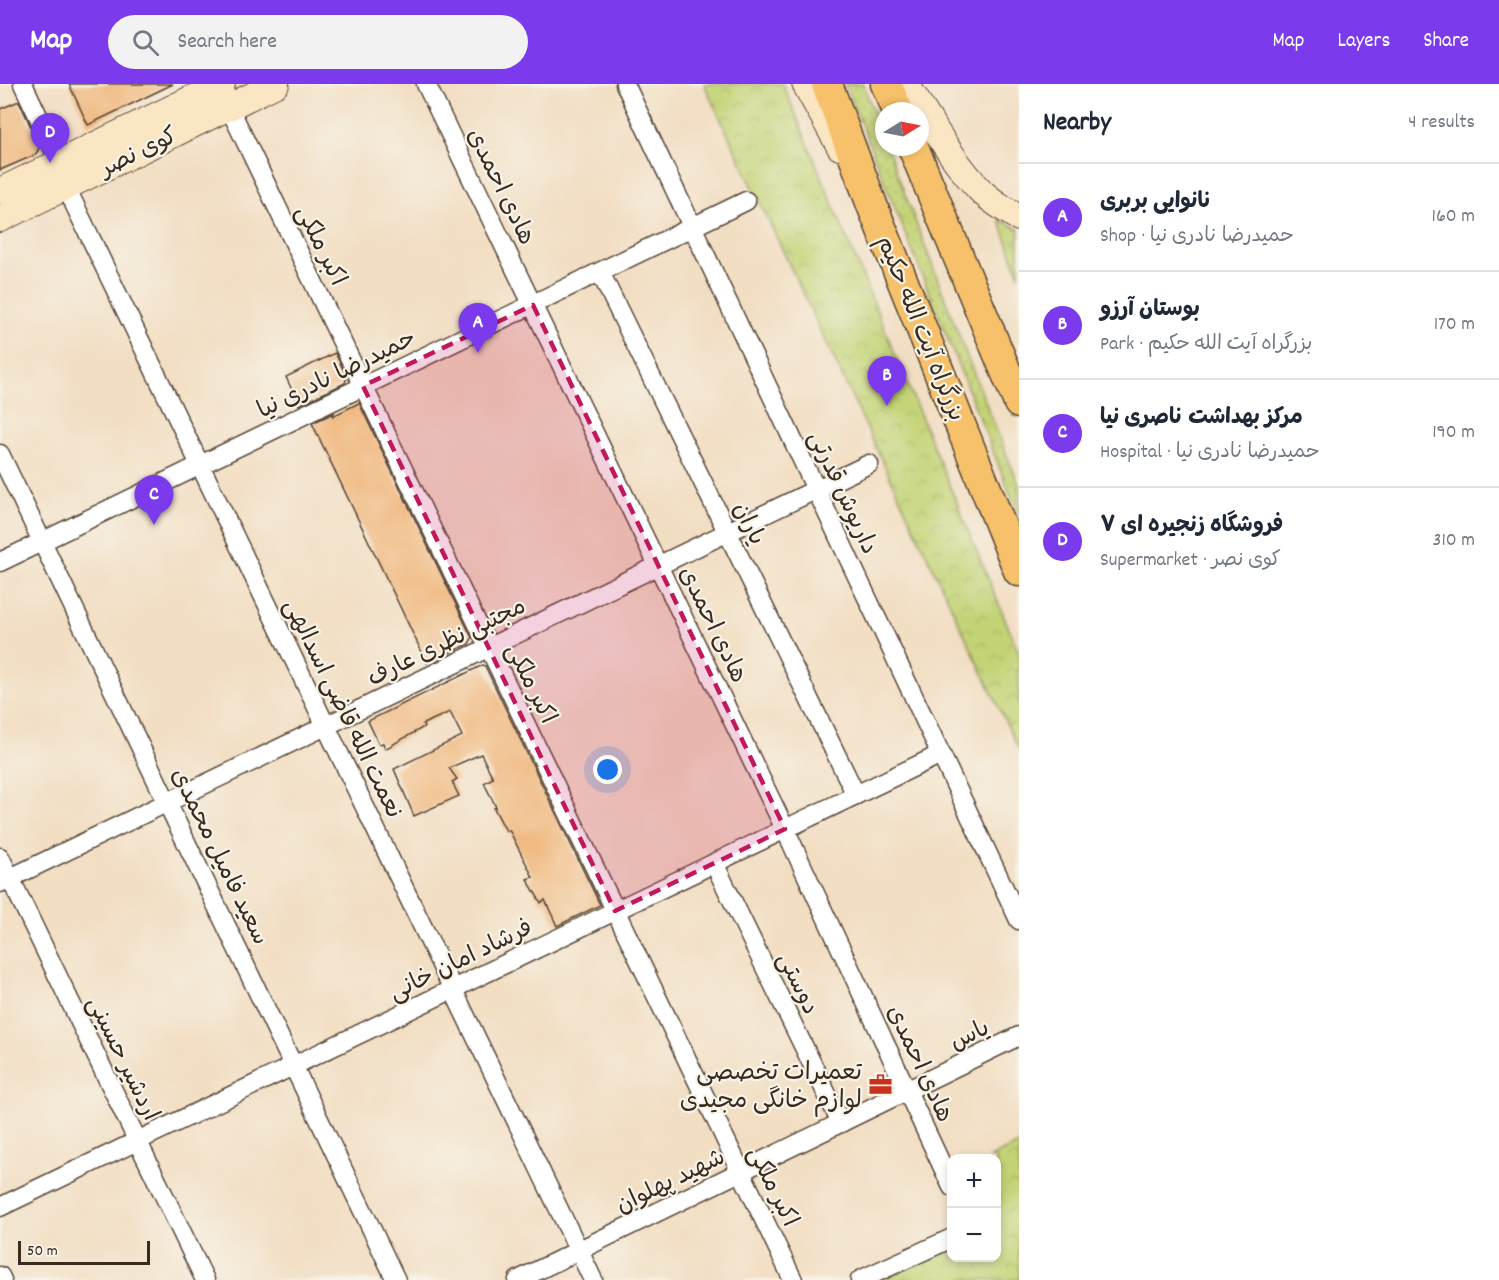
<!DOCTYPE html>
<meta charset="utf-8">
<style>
body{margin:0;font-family:Dekko,"Playpen Sans Arabic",sans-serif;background:#f2f2f3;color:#1f2937}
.controls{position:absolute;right:18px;bottom:18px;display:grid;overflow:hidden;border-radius:12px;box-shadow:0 3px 9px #0003}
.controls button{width:54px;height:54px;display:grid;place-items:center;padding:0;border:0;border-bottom:2px solid #e0e1e3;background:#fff;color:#1f2937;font:30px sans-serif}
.compass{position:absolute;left:875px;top:18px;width:54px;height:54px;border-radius:50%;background:#fff;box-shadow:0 3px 9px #0003;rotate:80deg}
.scale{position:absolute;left:18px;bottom:15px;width:132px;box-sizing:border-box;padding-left:6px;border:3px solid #3b2a1e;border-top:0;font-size:16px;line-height:21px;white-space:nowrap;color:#3b2a1e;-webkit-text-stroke:4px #f7f3e8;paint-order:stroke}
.you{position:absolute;left:608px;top:686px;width:21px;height:21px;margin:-15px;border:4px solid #fff;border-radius:50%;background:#1a73e8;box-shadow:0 0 0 9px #1a73e833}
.badge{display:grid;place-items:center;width:39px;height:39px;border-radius:50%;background:#7c3aed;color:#fff;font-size:20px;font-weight:700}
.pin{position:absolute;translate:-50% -50px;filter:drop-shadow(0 2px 3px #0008)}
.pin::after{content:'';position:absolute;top:32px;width:21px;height:18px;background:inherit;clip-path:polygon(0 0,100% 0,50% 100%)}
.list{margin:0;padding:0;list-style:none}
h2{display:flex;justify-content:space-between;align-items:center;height:78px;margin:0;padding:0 24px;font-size:26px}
h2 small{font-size:20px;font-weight:400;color:#747a83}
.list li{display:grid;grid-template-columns:39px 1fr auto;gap:18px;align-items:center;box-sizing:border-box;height:108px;padding:0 24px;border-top:2px solid #e0e1e3}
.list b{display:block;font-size:22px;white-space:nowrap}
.list p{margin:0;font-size:20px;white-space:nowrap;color:#747a83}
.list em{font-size:20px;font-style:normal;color:#747a83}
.icon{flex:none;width:33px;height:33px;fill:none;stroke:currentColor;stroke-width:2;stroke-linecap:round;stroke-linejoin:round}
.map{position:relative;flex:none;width:1019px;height:1196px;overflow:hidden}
header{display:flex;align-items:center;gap:36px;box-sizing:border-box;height:84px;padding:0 30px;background:#7c3aed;color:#fff}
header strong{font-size:28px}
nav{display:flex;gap:33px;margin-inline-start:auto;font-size:21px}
.search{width:420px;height:54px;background:#f2f2f3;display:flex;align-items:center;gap:15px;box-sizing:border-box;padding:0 21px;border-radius:33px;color:#747a83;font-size:22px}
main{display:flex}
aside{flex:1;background:#fff}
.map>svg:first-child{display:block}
.grass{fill:url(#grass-tufts);stroke:#7f7e4a;stroke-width:1.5}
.park{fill:url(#park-crowns);stroke:#7f7e4a;stroke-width:1.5}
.garden{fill:url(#garden-dots);stroke:#7f7e4a;stroke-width:1.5}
.building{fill:#f0b579}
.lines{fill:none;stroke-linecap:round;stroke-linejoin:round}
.minor-casing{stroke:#564537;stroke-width:21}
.secondary-casing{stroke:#564537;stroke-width:28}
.trunk-casing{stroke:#564537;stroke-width:33}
.minor{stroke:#fff;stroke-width:18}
.secondary{stroke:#fbe6c4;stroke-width:26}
.trunk{stroke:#f6c16b;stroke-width:30}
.marked{fill:#c2185b;fill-opacity:0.2;stroke:#c2185b;stroke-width:4.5;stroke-dasharray:12 8;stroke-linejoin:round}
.labels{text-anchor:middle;stroke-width:4.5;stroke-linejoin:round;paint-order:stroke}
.street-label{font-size:24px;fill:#3b2a1e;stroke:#f7f3e8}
.poi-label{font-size:24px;fill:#3b2a1e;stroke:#f7f3e8;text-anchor:end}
</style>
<header>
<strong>Map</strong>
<div class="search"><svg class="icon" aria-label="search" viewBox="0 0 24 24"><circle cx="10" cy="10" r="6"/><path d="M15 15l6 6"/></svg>Search here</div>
<nav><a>Map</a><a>Layers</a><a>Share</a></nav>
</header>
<main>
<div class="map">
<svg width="1019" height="1196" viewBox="0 0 1019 1196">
<defs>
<pattern id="grass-tufts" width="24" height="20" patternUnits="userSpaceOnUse" patternTransform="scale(1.5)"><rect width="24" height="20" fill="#c3d375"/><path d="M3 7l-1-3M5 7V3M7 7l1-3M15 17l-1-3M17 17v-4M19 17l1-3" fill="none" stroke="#a8b565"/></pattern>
<pattern id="park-crowns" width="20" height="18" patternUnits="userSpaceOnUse" patternTransform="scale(1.5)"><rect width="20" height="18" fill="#c3d375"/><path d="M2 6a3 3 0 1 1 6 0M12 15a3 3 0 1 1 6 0" fill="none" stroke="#a8b565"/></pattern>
<pattern id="garden-dots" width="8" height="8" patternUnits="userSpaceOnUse" patternTransform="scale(1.5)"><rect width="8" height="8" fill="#c3d375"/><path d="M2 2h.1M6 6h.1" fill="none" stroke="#a8b565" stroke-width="1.8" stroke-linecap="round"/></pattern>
</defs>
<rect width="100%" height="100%" fill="#f7f3e8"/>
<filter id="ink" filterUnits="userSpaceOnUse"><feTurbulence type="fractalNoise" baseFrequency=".0167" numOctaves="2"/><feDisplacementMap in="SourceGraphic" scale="12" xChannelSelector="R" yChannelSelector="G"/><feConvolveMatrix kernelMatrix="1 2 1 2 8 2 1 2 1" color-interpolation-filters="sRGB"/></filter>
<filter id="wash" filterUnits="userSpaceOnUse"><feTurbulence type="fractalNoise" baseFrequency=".008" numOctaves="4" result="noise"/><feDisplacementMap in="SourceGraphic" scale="24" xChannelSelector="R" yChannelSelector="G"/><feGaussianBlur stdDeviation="1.35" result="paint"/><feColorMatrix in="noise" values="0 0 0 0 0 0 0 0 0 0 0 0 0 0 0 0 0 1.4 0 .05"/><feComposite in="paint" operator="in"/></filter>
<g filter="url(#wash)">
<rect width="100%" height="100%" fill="#f2dec2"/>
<path class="grass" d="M999,135L1019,145V192Z"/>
<g class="park">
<path d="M704,0H783L1019,569V666Z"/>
<path d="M1019,1060V1196H880L951,1166L952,1174H996V1074H989Z"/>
</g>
<path class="garden" d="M845,0H863L884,56V63H887L970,280L1019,401V432Z"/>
<g id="blocks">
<g class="building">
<path d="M69,0H173L88,41Z"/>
<path d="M19,17L40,63L35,71L0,86V25Z"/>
<path d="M335,269L347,293L345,299L299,321L286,293Z"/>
<path d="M359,319L472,554L469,560L427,579L312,339L334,329L333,332Z"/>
<path d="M483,581L485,582L600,821L557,842L545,816L541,819L527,795L533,793L509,746L506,747L494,724L496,723L484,699L493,694L481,670L449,684L457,695L452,698L459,712L414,732L394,685L462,652L450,628L423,640L424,643L385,665L383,659L379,660L368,637Z"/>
</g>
</g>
</g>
<g filter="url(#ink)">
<use href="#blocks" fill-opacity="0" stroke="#564537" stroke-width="1.5"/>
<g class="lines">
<defs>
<g id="minor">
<path d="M23,0L60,78"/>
<path d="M426,0L785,745L952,1103"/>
<path d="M625,0L1019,836"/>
<path d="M229,23L793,1196"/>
<path d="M66,103L593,1196"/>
<path d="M600,188L856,711"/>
<path d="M0,370L396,1196"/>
<path d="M0,478L746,117"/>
<path d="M0,773L205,1196"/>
<path d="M714,779L841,1039"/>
<path d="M0,799L869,380"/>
<path d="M0,1123L941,670"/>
<path d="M0,1192L2,1196"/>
<path d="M518,1196L1019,952"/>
<path d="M860,1196L952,1154"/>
</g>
<g id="secondary">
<path d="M805,0L840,63"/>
<path d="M906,0C930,36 951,76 981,107C992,118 1006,126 1019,134"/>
<path d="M0,107L222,0"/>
<path d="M0,135L276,0"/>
</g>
<g id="trunk">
<path d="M827,0L872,121L1019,487"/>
<path d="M886,0L898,27"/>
<path d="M913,63L1019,319"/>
</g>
</defs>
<use href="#minor" class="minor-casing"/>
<use href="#secondary" class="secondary-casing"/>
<use href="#trunk" class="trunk-casing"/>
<use href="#minor" class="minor"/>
<use href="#secondary" class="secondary"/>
<use href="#trunk" class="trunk"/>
</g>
</g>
<path class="marked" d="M533,221L785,745L615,827L363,302Z"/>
<defs>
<symbol id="office-bare" viewBox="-9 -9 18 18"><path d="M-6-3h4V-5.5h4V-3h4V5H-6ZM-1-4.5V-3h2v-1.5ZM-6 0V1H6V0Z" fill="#c8321e" stroke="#f7f3e8" stroke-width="2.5" paint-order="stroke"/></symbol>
</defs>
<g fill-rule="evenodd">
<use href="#office-bare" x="864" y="984" width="33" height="33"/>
</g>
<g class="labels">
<g class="street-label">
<text transform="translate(138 67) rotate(-26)" y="8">کوی نصر</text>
<text transform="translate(502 102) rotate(64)" y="8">هادی احمدی</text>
<text transform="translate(322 161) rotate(64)" y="8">اکبر ملکی</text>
<text transform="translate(922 244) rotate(68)" y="8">بزرگراه آیت الله حکیم</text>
<text transform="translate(336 289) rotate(-26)" y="8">حمیدرضا نادری نیا</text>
<text transform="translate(844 408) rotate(65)" y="8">داریوش قدرتی</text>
<text transform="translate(750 439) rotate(64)" y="8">یاران</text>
<text transform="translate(714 540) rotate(64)" y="8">هادی احمدی</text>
<text transform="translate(446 557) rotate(-26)" y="8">مجتبی نظری عارف</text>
<text transform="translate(532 599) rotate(64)" y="8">اکبر ملکی</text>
<text transform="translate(344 624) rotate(64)" y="8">نعمت الله قاضی اسدالهی</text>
<text transform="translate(221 772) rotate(64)" y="8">سعید فامیل محمدی</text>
<text transform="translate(460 875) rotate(-26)" y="8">فرشاد امان خانی</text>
<text transform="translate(799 899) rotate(64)" y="8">دوستی</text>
<text transform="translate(969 950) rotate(-26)" y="8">یاس</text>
<text transform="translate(124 974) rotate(64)" y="8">اردشیر حسینی</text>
<text transform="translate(921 979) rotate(65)" y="8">هادی احمدی</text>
<text transform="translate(670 1096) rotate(-26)" y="8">شهید پهلوان</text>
<text transform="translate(774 1102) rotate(64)" y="8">اکبر ملکی</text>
</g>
<g class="poi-label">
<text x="862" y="995">تعمیرات تخصصی<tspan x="862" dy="28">لوازم خانگی مجیدی</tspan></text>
</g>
</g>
</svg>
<div class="controls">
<button>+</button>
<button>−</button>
</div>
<svg class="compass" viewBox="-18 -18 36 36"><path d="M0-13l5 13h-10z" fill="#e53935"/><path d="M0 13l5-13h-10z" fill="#747a83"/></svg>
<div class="scale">50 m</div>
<div class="you"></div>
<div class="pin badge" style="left:478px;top:269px">A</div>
<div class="pin badge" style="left:887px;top:322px">B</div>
<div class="pin badge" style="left:154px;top:441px">C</div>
<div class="pin badge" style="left:50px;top:79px">D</div>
</div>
<aside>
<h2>Nearby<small>4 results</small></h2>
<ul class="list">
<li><span class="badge">A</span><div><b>نانوایی بربری</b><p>Shop · حمیدرضا نادری نیا</p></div><em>160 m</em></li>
<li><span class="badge">B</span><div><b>بوستان آرزو</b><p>Park · بزرگراه آیت الله حکیم</p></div><em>170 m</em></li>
<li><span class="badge">C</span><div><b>مرکز بهداشت ناصری نیا</b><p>Hospital · حمیدرضا نادری نیا</p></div><em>190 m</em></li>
<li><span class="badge">D</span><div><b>فروشگاه زنجیره ای ۷</b><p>Supermarket · کوی نصر</p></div><em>310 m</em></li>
</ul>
</aside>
</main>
